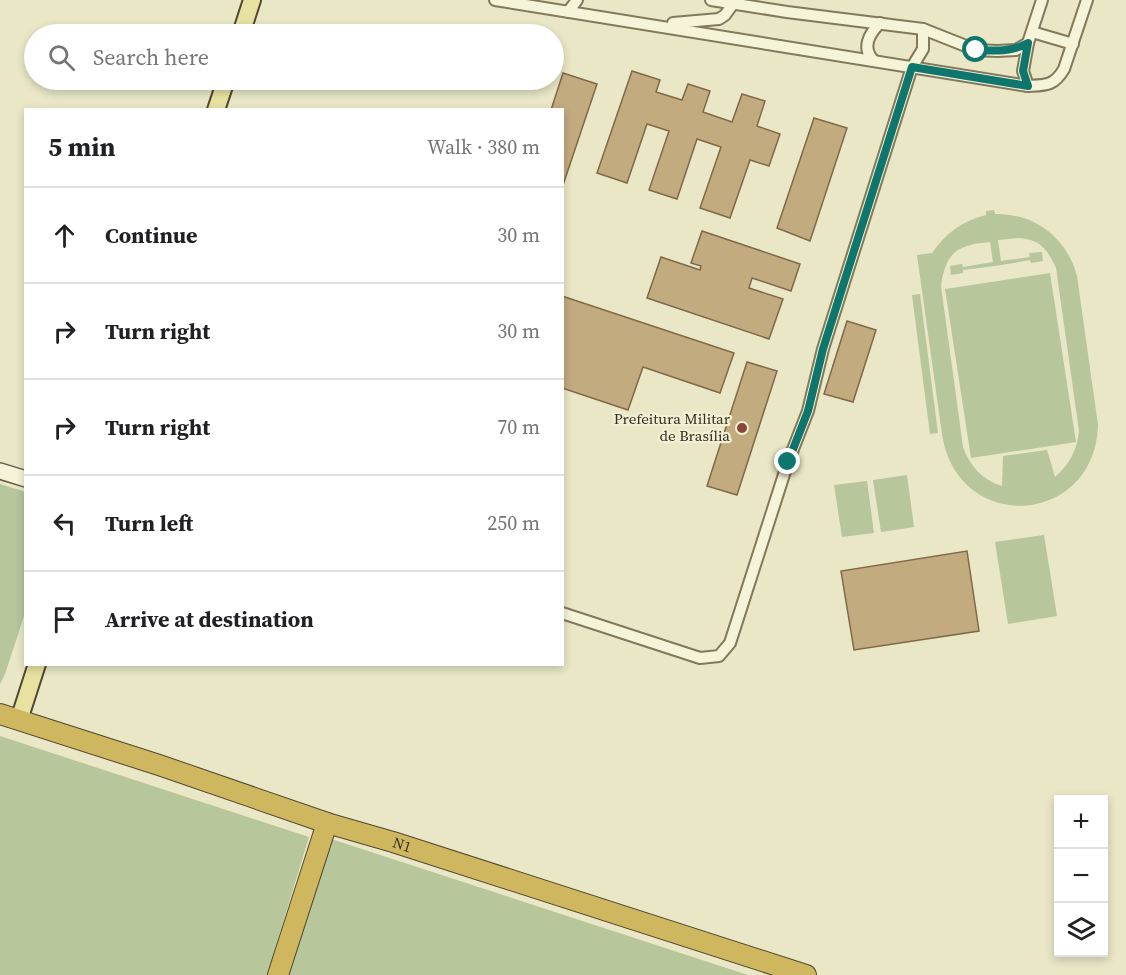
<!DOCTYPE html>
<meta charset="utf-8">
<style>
body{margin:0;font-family:"Source Serif 4",serif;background:#f6f6f6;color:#202124}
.controls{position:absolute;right:18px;bottom:18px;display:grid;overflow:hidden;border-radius:0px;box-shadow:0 3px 9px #0003}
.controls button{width:54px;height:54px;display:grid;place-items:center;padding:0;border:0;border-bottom:2px solid #e0e0e0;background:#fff;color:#202124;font:30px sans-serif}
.stop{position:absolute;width:18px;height:18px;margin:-14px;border:4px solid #0f766e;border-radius:50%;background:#fff}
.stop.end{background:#0f766e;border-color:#fff;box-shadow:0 2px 6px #0008}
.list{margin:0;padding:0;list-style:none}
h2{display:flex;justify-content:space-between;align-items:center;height:78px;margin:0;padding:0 24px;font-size:26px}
h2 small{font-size:20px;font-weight:400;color:#757577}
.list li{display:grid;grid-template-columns:39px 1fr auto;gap:18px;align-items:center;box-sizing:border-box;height:96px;padding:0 24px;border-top:2px solid #e0e0e0}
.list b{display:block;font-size:22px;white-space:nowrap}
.list em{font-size:20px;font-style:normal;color:#757577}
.icon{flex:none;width:33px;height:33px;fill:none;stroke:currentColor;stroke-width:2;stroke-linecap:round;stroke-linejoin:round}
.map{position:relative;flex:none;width:1126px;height:975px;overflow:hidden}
.search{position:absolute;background:#fff;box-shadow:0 3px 9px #0003;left:24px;top:24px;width:540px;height:66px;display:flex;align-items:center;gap:15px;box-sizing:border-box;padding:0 21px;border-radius:33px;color:#757577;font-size:22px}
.panel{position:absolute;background:#fff;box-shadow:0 3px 9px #0003;left:24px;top:108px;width:540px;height:558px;border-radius:0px}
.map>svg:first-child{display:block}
.green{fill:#b7c69b;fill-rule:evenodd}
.building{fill:#c3ab80;stroke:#7f6946;stroke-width:1.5}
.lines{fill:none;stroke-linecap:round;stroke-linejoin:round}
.street-casing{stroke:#82795d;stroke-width:14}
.secondary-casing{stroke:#645a41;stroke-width:18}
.primary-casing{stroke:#504731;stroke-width:20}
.highway-casing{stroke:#504731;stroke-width:22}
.street{stroke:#f5f3d8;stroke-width:10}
.secondary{stroke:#f5f3d8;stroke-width:15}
.primary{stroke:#e8e2a2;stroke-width:16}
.highway{stroke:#cfb760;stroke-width:20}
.route{stroke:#0f766e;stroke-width:8}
.poi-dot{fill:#8a4734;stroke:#f1f0d4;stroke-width:2}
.labels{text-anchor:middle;stroke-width:4.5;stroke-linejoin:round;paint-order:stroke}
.poi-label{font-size:15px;fill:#342e20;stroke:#f1f0d4;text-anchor:end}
.street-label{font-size:15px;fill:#342e20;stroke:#f1f0d4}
</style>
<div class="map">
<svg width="1126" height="975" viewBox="0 0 1126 975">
<rect width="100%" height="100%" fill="#e9e7c6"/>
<g class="green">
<path d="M994,210L995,214C1035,213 1067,238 1077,276L1098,425C1095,527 957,535 942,434L917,255L932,253C946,233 962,221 986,215V211ZM1018,238C1040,239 1047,249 1056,268L1079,431C1077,450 1070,464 1055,477L1047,450L1003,456L1002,486C982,480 970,466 963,447L941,286C946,251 958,245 990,242L993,262L963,267L962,264L950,266L951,275L963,273V270L1002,265L1030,260L1031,263L1043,261L1042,252L1029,253L1030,257L1001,261L998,240Z"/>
<path d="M1050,273L1076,442L971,458L945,289Z"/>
<path d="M920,294L938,433L930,434L912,295Z"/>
<path d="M907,475L914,527L881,532L873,480Z"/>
<path d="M867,481L874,533L842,537L834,485Z"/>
<path d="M0,484L26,492L25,613L5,674L0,684Z"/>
<path d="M1044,535L1057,616L1008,624L995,542Z"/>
<path d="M0,736L309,837L267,975H0Z"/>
<path d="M325,837L748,975H283Z"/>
</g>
<g class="building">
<path d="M632,71L660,80L656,92L682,100L688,84L710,91L703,112L732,122L742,94L765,101L757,126L780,134L769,166L750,160L730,218L700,208L721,147L697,139L677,199L649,190L669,131L647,124L627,183L597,173Z"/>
<path d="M563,73L597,84L562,188V110H551Z"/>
<path d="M814,118L847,128L810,241L777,228Z"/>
<path d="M702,231L800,264L791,291L752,278L749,288L783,299L769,339L647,298L661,257L700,270L701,266L691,263Z"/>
<path d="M562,296L734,353L720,393L643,367L628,410L562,388Z"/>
<path d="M847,321L876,330L853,402L824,394Z"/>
<path d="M747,362L777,371L737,495L707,486Z"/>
<path d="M967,551L979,631L854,650L841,571Z"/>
</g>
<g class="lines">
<defs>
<g id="street">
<path d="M495,0L1028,86C1046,85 1054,86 1064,69L1087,0"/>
<path d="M711,0L787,12L923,29L976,50L997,51L1016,50L1028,43"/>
<path d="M568,12L577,0"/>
<path d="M673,23L719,19L725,15L733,4"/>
<path d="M1032,32L1073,44"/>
<path d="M874,61C861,48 869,34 880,23"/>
<path d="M1028,86L1023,71L1028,43L1042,0"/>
<path d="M562,613L700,658L719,656L730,643L788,462L808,411L823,349L912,67L923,49V29"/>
</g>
<path id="secondary" d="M0,471L26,479"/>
<g id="primary">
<path d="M241,34L252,0"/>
<path d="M216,110L226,80"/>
<path d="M19,720L37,664"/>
</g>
<g id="highway">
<path id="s1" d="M0,714L159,765L327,823L393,842L806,975"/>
<path d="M278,975L327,823"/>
</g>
</defs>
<use href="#street" class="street-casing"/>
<use href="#secondary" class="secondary-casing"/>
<use href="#primary" class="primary-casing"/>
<use href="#highway" class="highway-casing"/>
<use href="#street" class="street"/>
<use href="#secondary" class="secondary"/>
<use href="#primary" class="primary"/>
<use href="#highway" class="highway"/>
</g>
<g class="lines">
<path class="route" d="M788,462L808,411L823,349L912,67L1028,86L1023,71L1028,43C1011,52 995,51 976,50"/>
</g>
<circle class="poi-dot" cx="742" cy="428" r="6"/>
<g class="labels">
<g class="poi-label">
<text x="730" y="424">Prefeitura Militar<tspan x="730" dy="17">de Brasília</tspan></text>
</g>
<g class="street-label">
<text dy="5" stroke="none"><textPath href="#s1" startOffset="423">N1</textPath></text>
</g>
</g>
</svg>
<div class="controls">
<button>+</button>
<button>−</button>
<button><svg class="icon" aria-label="layers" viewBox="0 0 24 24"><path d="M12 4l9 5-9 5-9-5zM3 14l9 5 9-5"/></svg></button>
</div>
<div class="stop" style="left:976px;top:50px"></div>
<div class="stop end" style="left:788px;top:462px"></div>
<div class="search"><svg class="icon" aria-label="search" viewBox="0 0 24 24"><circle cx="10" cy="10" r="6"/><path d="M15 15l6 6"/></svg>Search here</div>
<section class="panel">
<h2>5 min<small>Walk · 380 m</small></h2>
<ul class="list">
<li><svg class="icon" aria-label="ahead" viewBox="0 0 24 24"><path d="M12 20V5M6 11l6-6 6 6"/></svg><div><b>Continue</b></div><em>30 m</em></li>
<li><svg class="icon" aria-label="right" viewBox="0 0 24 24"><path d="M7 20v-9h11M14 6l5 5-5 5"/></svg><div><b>Turn right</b></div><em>30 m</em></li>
<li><svg class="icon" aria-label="right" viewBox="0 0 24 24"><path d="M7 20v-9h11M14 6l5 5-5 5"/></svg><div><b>Turn right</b></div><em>70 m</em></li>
<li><svg class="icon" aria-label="left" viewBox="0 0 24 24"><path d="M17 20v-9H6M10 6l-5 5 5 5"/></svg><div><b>Turn left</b></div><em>250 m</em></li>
<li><svg class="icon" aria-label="arrive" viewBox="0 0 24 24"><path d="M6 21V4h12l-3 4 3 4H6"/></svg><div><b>Arrive at destination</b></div></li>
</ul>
</section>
</div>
